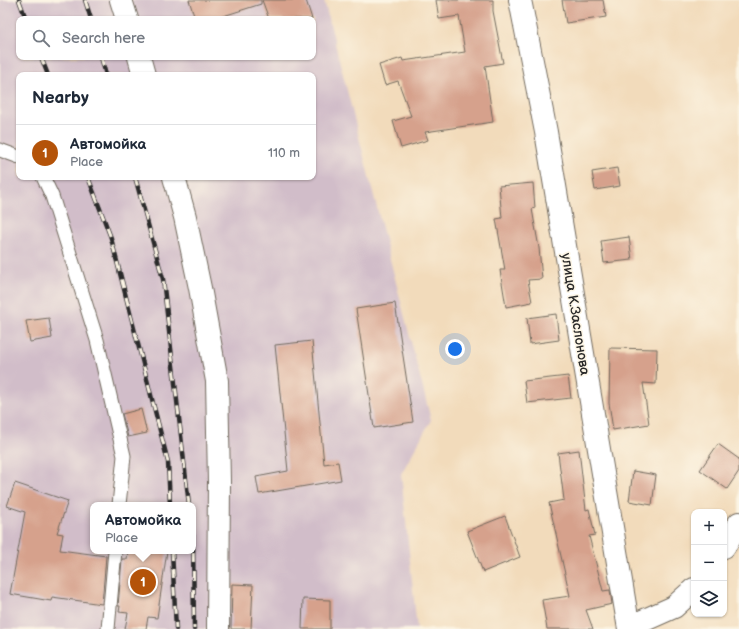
<!DOCTYPE html>
<meta charset="utf-8">
<style>
body{margin:0;font-family:"Balsamiq Sans",sans-serif;background:#f2f2f3;color:#1f2937}
.controls{position:absolute;right:12px;bottom:12px;display:grid;overflow:hidden;border-radius:8px;box-shadow:0 1px 3px #0004}
.controls button{width:36px;height:36px;display:grid;place-items:center;padding:0;border:0;border-bottom:1px solid #e0e1e3;background:#fff;color:#1f2937;font:20px sans-serif}
.you{position:absolute;left:455px;top:349px;width:14px;height:14px;margin:-10px;border:3px solid #fff;border-radius:50%;background:#1a73e8;box-shadow:0 0 0 6px #1a73e833}
.badge{display:grid;place-items:center;width:26px;height:26px;border-radius:50%;background:#b45309;color:#fff;font-size:13px;font-weight:700}
.pin{position:absolute;translate:-50% -50%;border:2px solid #fff;box-shadow:0 1px 4px #0006}
.popup{position:absolute;left:90px;top:502px;width:106px;height:52px;box-sizing:border-box;display:grid;place-content:center;border-radius:8px;background:#fff;filter:drop-shadow(0 1px 3px #0005);font-size:13px;white-space:nowrap;color:#747a83}
.popup b{font-size:15px;color:#1f2937}
.popup::after{content:'';position:absolute;left:50%;top:100%;margin-left:-8px;border:8px solid transparent;border-top-color:#fff}
.list{margin:0;padding:0;list-style:none}
h2{display:flex;justify-content:space-between;align-items:center;height:52px;margin:0;padding:0 16px;font-size:17px}
h2 small{font-size:13px;font-weight:400;color:#747a83}
.list li{display:grid;grid-template-columns:26px 1fr auto;gap:12px;align-items:center;box-sizing:border-box;height:56px;padding:0 16px;border-top:1px solid #e0e1e3}
.list b{display:block;font-size:15px;white-space:nowrap}
.list p{margin:0;font-size:13px;white-space:nowrap;color:#747a83}
.list em{font-size:13px;font-style:normal;color:#747a83}
.icon{flex:none;width:22px;height:22px;fill:none;stroke:currentColor;stroke-width:2;stroke-linecap:round;stroke-linejoin:round}
.map{position:relative;flex:none;width:739px;height:629px;overflow:hidden}
.search{position:absolute;background:#fff;box-shadow:0 1px 3px #0004;left:16px;top:16px;width:300px;height:44px;display:flex;align-items:center;gap:10px;box-sizing:border-box;padding:0 14px;border-radius:8px;color:#747a83;font-size:15px}
.panel{position:absolute;background:#fff;box-shadow:0 1px 3px #0004;left:16px;top:72px;width:300px;height:108px;border-radius:8px}
.map>svg:first-child{display:block}
.industrial{fill:#d1bdc9;fill-rule:evenodd}
.building{fill:#d6a18c}
.lines{fill:none;stroke-linecap:round;stroke-linejoin:round}
.lane-casing{stroke:#71695d;stroke-width:15}
.street-casing{stroke:#71695d;stroke-width:24}
.secondary-casing{stroke:#71695d;stroke-width:24}
.lane{stroke:#fff;stroke-width:13}
.street{stroke:#fff;stroke-width:22}
.secondary{stroke:#fff;stroke-width:22}
.rail-casing{stroke:#2b2b2b;stroke-width:4.5}
.rail{stroke:#fcf5e5;stroke-width:3;stroke-dasharray:9;stroke-linecap:butt}
.labels{text-anchor:middle;stroke-width:3;stroke-linejoin:round;paint-order:stroke}
.street-label{font-size:14px;fill:#2b2b2b;stroke:#fcf5e5}
</style>
<div class="map">
<svg width="739" height="629" viewBox="0 0 739 629">
<rect width="100%" height="100%" fill="#fcf5e5"/>
<filter id="ink" filterUnits="userSpaceOnUse"><feTurbulence type="fractalNoise" baseFrequency=".025" numOctaves="2"/><feDisplacementMap in="SourceGraphic" scale="8" xChannelSelector="R" yChannelSelector="G"/><feConvolveMatrix kernelMatrix="1 2 1 2 8 2 1 2 1" color-interpolation-filters="sRGB"/></filter>
<filter id="wash" filterUnits="userSpaceOnUse"><feTurbulence type="fractalNoise" baseFrequency=".012" numOctaves="4" result="noise"/><feDisplacementMap in="SourceGraphic" scale="16" xChannelSelector="R" yChannelSelector="G"/><feGaussianBlur stdDeviation="0.9" result="paint"/><feColorMatrix in="noise" values="0 0 0 0 0 0 0 0 0 0 0 0 0 0 0 0 0 1.4 0 .05"/><feComposite in="paint" operator="in"/></filter>
<g filter="url(#wash)">
<rect width="100%" height="100%" fill="#f2dbbb"/>
<path class="industrial" d="M0,0H324L431,420L401,474L417,629H0ZM19,19H313V57H19ZM19,75H313V177H19ZM93,505H193V551H93Z"/>
<g id="blocks">
<g class="building">
<path d="M189,0H261V4L214,19H195Z"/>
<path d="M262,0H306L312,19H269Z"/>
<path d="M436,0H493V11L503,63L485,66L493,122L425,132L428,140L401,148L393,121L411,116L398,81L385,85L379,65L402,58L403,61L465,52L459,16L439,19Z"/>
<path d="M562,0H603L606,17L566,23Z"/>
<path d="M617,168L620,186L595,190L592,172Z"/>
<path d="M533,183L535,208L532,209L539,248L542,279L528,280L532,302L506,307L500,270H505L496,219L502,218L499,186Z"/>
<path d="M629,237L632,260L604,263L601,241Z"/>
<path d="M395,303L413,422L374,428L356,309Z"/>
<path d="M556,314L559,340L530,344L527,318Z"/>
<path d="M49,318L52,338L30,342L26,321Z"/>
<path d="M312,341L324,464L338,462L341,480L259,494L256,477L288,471L275,345Z"/>
<path d="M610,348L657,349L656,384L643,383L649,424L613,430L609,403Z"/>
<path d="M568,376L571,398L527,403L524,381Z"/>
<path d="M141,409L147,433L128,437L122,414Z"/>
<path d="M718,444L739,459V471L727,489L700,470Z"/>
<path d="M579,450L586,510L589,509L595,535L589,536L603,591L610,590L612,604L586,610L593,629H547L542,600L570,596L549,503L564,500L558,453Z"/>
<path d="M633,471L656,475L652,505L629,501Z"/>
<path d="M15,483L68,501L57,533L63,534L60,550L106,556L102,604L52,597L51,601L10,594L25,512L7,506Z"/>
<path d="M505,516L520,557L483,572L467,531Z"/>
<path d="M128,551H167L157,618L148,617L146,629H125L128,613L119,612L120,606H118L122,559H127Z"/>
<path d="M232,584L253,585L251,629H231Z"/>
<path d="M303,599L330,600V629H302Z"/>
</g>
</g>
</g>
<g filter="url(#ink)">
<use href="#blocks" fill-opacity="0" stroke="#71695d" stroke-width="1"/>
<g class="lines">
<defs>
<g id="lane">
<path d="M0,150L19,157"/>
<path d="M43,177L52,196L97,340L124,456L119,505"/>
<path d="M108,629L115,551"/>
</g>
<g id="street">
<path d="M121,0L127,19"/>
<path d="M139,57L144,75"/>
<path d="M174,177L185,217L200,288L217,381L219,482L218,629"/>
<path d="M724,547L739,523"/>
<path d="M629,627L674,607L694,589"/>
</g>
<path id="secondary" d="M520,0L546,132L629,629"/>
</defs>
<use href="#lane" class="lane-casing"/>
<use href="#street" class="street-casing"/>
<use href="#secondary" class="secondary-casing"/>
<use href="#lane" class="lane"/>
<use href="#street" class="street"/>
<use href="#secondary" class="secondary"/>
<defs>
<g id="rail">
<path d="M19,0L26,19"/>
<path d="M85,0L91,19"/>
<path d="M41,57L48,75"/>
<path d="M101,57L106,75"/>
<path d="M88,177L111,238L168,462L170,505"/>
<path d="M135,177L163,279L189,505"/>
<path d="M193,535L194,629"/>
<path d="M172,551L176,629"/>
</g>
</defs>
<use href="#rail" class="rail-casing"/>
<use href="#rail" class="rail"/>
</g>
</g>
<g class="labels">
<g class="street-label">
<text transform="translate(576 314) rotate(81)" y="5">улица К.Заслонова</text>
</g>
</g>
</svg>
<div class="controls">
<button>+</button>
<button>−</button>
<button><svg class="icon" aria-label="layers" viewBox="0 0 24 24"><path d="M12 4l9 5-9 5-9-5zM3 14l9 5 9-5"/></svg></button>
</div>
<div class="you"></div>
<div class="pin badge" style="left:143px;top:582px">1</div>
<div class="popup"><b>Автомойка</b>Place</div>
<div class="search"><svg class="icon" aria-label="search" viewBox="0 0 24 24"><circle cx="10" cy="10" r="6"/><path d="M15 15l6 6"/></svg>Search here</div>
<section class="panel">
<h2>Nearby<small></small></h2>
<ul class="list">
<li><span class="badge">1</span><div><b>Автомойка</b><p>Place</p></div><em>110 m</em></li>
</ul>
</section>
</div>
